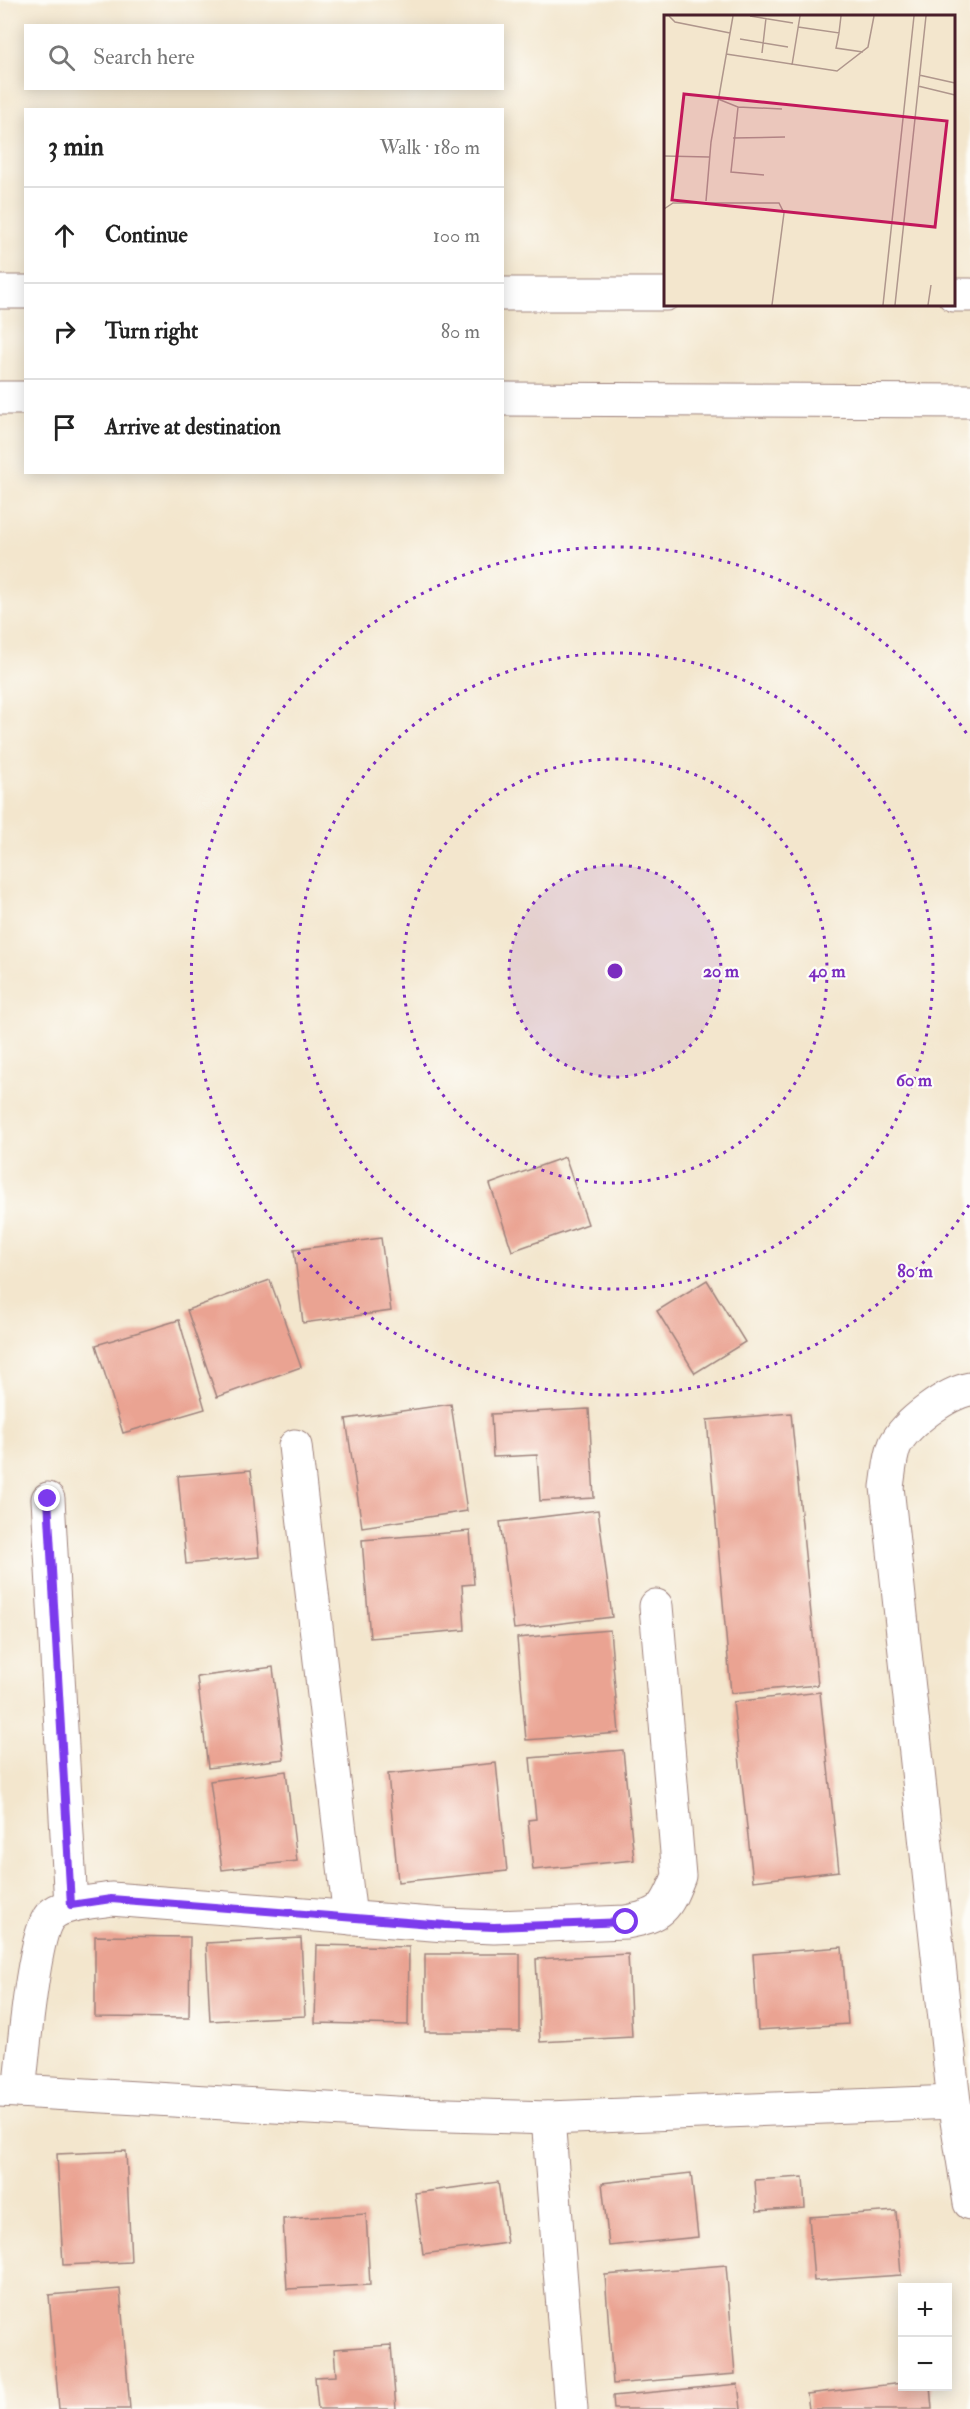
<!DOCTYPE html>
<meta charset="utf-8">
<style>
body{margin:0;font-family:"IM FELL Double Pica",serif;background:#f2f2f2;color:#222}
.controls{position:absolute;right:18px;bottom:18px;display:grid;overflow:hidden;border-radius:0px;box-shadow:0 3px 15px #0003}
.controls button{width:54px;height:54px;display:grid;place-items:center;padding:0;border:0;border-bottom:2px solid #e0e0e0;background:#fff;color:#222;font:30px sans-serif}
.stop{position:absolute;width:18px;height:18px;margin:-14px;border:4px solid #7c3aed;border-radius:50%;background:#fff}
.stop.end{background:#7c3aed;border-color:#fff;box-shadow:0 2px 6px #0008}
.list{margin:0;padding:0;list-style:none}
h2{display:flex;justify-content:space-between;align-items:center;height:78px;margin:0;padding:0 24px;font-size:26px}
h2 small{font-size:20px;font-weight:400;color:#767676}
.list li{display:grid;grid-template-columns:39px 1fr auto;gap:18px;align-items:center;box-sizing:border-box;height:96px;padding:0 24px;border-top:2px solid #e0e0e0}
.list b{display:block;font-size:22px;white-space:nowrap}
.list em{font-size:20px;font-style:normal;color:#767676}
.icon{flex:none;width:33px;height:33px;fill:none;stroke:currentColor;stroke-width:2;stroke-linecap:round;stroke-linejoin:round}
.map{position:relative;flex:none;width:970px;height:2409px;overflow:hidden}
.search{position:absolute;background:#fff;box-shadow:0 3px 15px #0003;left:24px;top:24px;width:480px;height:66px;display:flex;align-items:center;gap:15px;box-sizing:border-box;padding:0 21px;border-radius:0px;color:#767676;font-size:22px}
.panel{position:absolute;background:#fff;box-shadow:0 3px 15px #0003;left:24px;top:108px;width:480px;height:366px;border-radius:0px}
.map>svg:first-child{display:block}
.building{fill:#eaa392}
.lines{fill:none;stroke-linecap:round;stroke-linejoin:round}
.minor-casing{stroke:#9e827c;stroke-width:35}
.minor{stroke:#fff;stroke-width:33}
.route{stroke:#7c3aed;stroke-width:8}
.ring{fill:none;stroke:#7b2cbf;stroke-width:3;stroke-dasharray:3 6}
.inset-road{fill:none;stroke:#af968c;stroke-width:1.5}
.view{fill:#c2185b;fill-opacity:0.15;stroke:#c2185b;stroke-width:3}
.inset-edge{fill:none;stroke:#4a1f2b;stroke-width:3}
.centre{fill:#7b2cbf;stroke:#fdfcf7;stroke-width:3}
.ring-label{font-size:18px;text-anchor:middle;font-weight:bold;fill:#7b2cbf;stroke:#fdfcf7;stroke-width:4.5;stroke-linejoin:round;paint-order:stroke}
</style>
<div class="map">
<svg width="970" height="2409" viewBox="0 0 970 2409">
<rect width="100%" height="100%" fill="#fdfcf7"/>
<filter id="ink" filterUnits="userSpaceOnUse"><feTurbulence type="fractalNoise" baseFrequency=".0167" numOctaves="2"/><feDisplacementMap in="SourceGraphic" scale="12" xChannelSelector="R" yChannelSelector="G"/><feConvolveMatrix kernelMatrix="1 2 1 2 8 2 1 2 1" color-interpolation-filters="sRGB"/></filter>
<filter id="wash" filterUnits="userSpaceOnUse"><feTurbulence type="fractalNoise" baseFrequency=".008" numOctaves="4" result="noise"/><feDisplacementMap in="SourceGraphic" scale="24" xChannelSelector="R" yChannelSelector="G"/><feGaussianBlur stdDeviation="1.35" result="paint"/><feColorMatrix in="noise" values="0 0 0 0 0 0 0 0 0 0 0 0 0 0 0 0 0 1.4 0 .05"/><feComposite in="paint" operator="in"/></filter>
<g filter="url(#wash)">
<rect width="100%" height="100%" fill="#f3e6cd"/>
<g id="blocks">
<g class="building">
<path d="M565,1157L588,1224L512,1251L490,1184Z"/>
<path d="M381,1238L391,1311L303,1323L294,1250Z"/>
<path d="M270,1280L301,1367L217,1397L187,1310Z"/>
<path d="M707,1280L745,1342L695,1373L657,1311Z"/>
<path d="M179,1320L205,1409L123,1433L96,1345Z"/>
<path d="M451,1404L467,1511L362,1527L346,1419Z"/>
<path d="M589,1409L594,1498L540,1501L537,1455L493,1457L491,1414Z"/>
<path d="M791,1413L818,1685L731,1693L707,1420Z"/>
<path d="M251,1470L259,1557L186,1564L178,1476Z"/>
<path d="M598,1510L612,1617L514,1629L500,1522Z"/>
<path d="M470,1531L474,1584L462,1585L465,1630L370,1638L362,1540Z"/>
<path d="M610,1630L619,1733L526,1740L517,1638Z"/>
<path d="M273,1667L284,1759L208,1768L197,1677Z"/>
<path d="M820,1692L839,1871L753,1881L733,1702Z"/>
<path d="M623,1750L634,1860L533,1870L528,1820L536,1819L530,1758Z"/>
<path d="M496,1763L507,1871L398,1882L388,1774Z"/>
<path d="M286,1771L297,1861L222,1870L210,1781Z"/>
<path d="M95,1936L190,1937L189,2018L95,2017Z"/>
<path d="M301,1938L305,2016L210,2021L206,1943Z"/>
<path d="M317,1945L409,1947L408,2025L315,2023Z"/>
<path d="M842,1947L848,2024L758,2030L753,1954Z"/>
<rect x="425" y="1954" width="95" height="78"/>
<path d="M628,1954L632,2037L540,2042L536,1959Z"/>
<path d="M126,2151L131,2262L63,2265L57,2154Z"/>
<path d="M691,2173L698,2237L609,2246L602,2183Z"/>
<path d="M803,2177L805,2208L757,2211L755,2180Z"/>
<path d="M498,2182L507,2243L423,2254L415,2193Z"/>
<path d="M896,2211L901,2275L814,2281L809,2217Z"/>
<path d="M366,2214L370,2285L287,2289L283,2219Z"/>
<path d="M726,2265L735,2374L613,2384L605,2275Z"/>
<path d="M120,2289L130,2409H59L49,2295Z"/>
<path d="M391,2345L396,2409H318L315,2377L336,2376L334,2349Z"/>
<path d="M902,2383V2386H930L932,2409H809L807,2394Z"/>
<path d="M738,2384L741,2409H614L613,2396Z"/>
</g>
</g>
</g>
<g filter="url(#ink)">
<use href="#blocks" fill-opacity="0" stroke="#9e827c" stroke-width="1.5"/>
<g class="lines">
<defs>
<g id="minor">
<path d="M0,292H26"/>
<path d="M502,294H666"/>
<path d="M954,295H970"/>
<path d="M0,398H26"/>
<path d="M502,399L970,401"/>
<path d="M970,1389C947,1393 906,1423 895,1445C890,1457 889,1475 887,1487L954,2102L970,2203"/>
<path d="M295,1446L350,1918"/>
<path d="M48,1499L71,1905"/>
<path d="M0,2090L413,2114L548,2118L954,2102"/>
<path d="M19,2091C23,2059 33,1935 50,1916C62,1903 95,1902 111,1899L445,1925L494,1927L626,1922C663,1915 666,1909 679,1876L656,1606"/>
<path d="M548,2118L571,2409"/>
</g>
</defs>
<use href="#minor" class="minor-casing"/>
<use href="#minor" class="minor"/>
</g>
</g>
<g class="lines" filter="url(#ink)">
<path class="route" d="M48,1499L71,1905L111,1899L445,1925L494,1927L626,1922"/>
</g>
<circle cx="615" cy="971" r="106" fill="#7b2cbf" fill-opacity=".12"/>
<g class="ring">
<circle cx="615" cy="971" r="106"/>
<circle cx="615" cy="971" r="212"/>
<circle cx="615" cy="971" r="318"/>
<path d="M969 1205A424 424 0 1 1 969 737"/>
</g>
<g transform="translate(664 15)">
<rect width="291" height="291" fill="#f3e6cd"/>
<path class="inset-road" d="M5,1L11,7L66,18M86,1L129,8M134,12L175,18L177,1M175,18L172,33L199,37M76,24L124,32M98,38L102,3M62,39L173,56L204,32L210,1M128,50L136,1M255,60L291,68M254,71L291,80M54,84L74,92L67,157L100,160M74,92L118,94M69,123L121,122M0,141L45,142M42,186L47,127L69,1M0,194L9,188H115L120,198L108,290M219,290L250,1M231,290L262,1M264,290L267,270"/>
<path class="view" d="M20,79L283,106L271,212L8,185Z"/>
<rect width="291" height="291" class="inset-edge"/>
</g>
<circle cx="615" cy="971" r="9" class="centre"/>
<g class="ring-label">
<text x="721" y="977">20 m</text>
<text x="827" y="977">40 m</text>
<text x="914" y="1086">60 m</text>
<text x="915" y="1277">80 m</text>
</g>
</svg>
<div class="controls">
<button>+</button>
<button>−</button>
</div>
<div class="stop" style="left:626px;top:1922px"></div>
<div class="stop end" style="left:48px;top:1499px"></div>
<div class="search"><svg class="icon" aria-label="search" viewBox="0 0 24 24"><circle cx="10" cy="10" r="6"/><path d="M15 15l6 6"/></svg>Search here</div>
<section class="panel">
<h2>3 min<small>Walk · 180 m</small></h2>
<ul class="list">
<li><svg class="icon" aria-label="ahead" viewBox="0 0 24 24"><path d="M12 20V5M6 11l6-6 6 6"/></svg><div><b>Continue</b></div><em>100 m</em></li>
<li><svg class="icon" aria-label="right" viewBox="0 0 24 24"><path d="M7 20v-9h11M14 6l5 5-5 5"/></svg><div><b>Turn right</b></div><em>80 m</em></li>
<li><svg class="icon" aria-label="arrive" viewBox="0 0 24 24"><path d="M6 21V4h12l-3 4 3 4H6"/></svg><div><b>Arrive at destination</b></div></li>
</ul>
</section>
</div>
